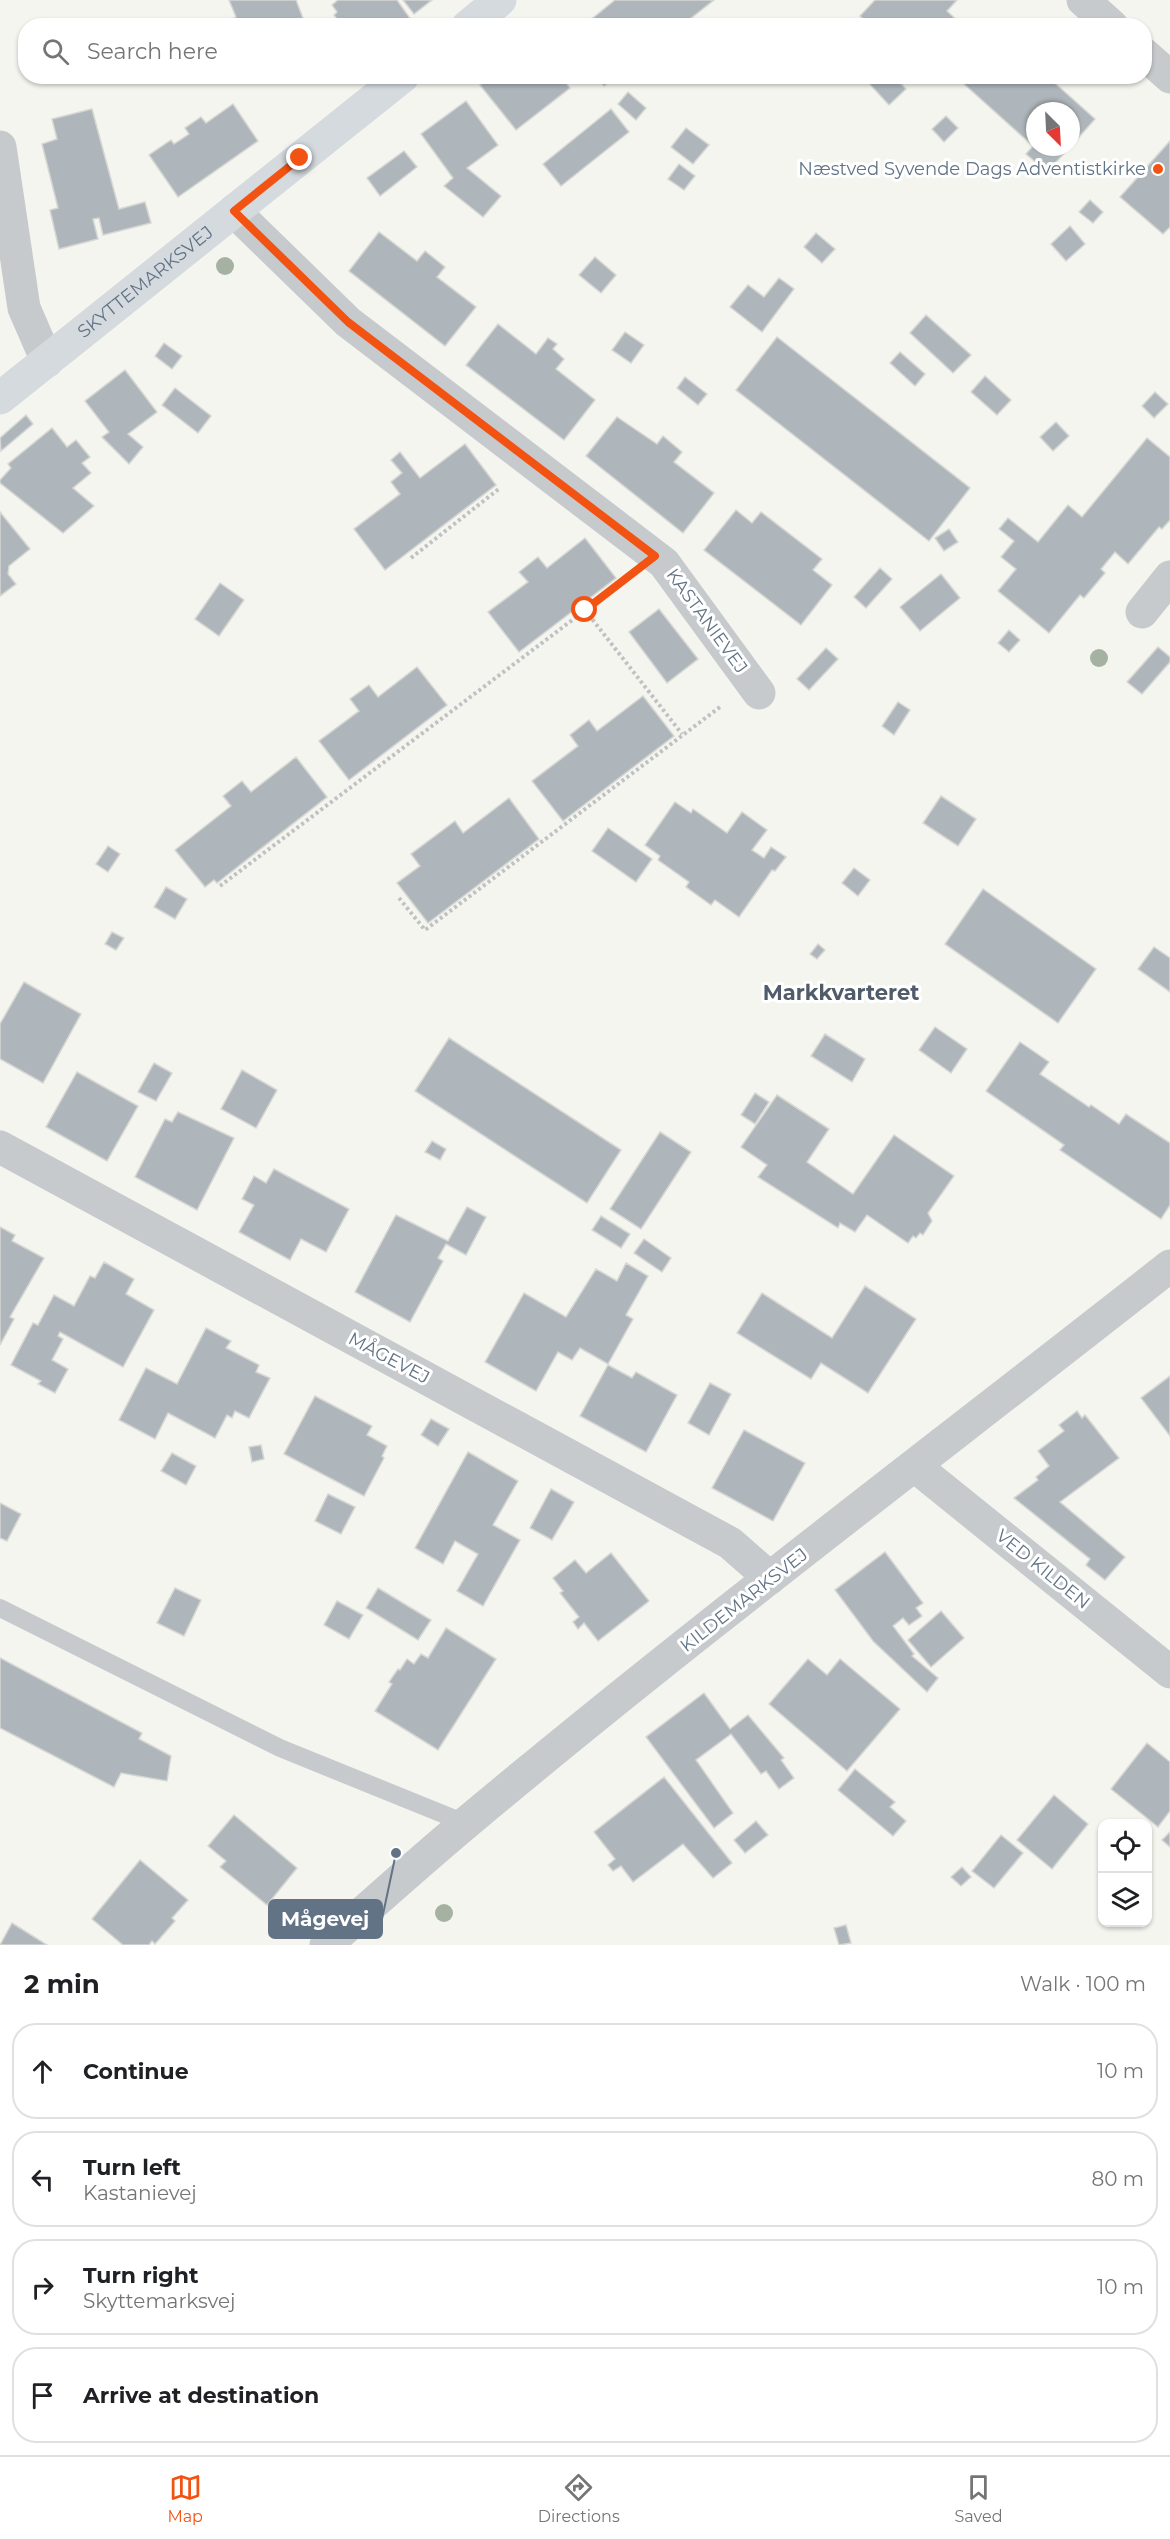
<!DOCTYPE html>
<meta charset="utf-8">
<style>
body{margin:0;font-family:Montserrat,sans-serif;background:#f6f6f6;color:#202124}
.controls{position:absolute;right:18px;bottom:18px;display:grid;overflow:hidden;border-radius:12px;box-shadow:0 2px 4px #0004}
.controls button{width:54px;height:54px;display:grid;place-items:center;padding:0;border:0;border-bottom:2px solid #e0e0e0;background:#fff;color:#202124;font:30px sans-serif}
.compass{position:absolute;left:1026px;top:102px;width:54px;height:54px;border-radius:50%;background:#fff;box-shadow:0 2px 4px #0004;rotate:156deg}
.stop{position:absolute;width:18px;height:18px;margin:-14px;border:4px solid #f35312;border-radius:50%;background:#fff}
.stop.end{background:#f35312;border-color:#fff;box-shadow:0 2px 6px #0008}
.list{margin:0;padding:0;list-style:none}
h2{display:flex;justify-content:space-between;align-items:center;height:78px;margin:0;padding:0 24px;font-size:26px}
h2 small{font-size:20px;font-weight:400;color:#757577}
.list li{display:grid;grid-template-columns:39px 1fr auto;gap:18px;align-items:center;box-sizing:border-box;height:96px;margin:0 12px 12px;padding:0 12px;border:2px solid #e0e0e0;border-radius:24px}
.list b{display:block;font-size:22px;white-space:nowrap}
.list p{margin:0;font-size:20px;white-space:nowrap;color:#757577}
.list em{font-size:20px;font-style:normal;color:#757577}
.icon{flex:none;width:33px;height:33px;fill:none;stroke:currentColor;stroke-width:2;stroke-linecap:round;stroke-linejoin:round}
.map{position:relative;flex:none;width:1170px;height:1945px;overflow:hidden}
.search{position:absolute;background:#fff;box-shadow:0 2px 4px #0004;left:18px;right:18px;top:18px;height:66px;display:flex;align-items:center;gap:15px;box-sizing:border-box;padding:0 21px;border-radius:24px;color:#757577;font-size:22px}
.sheet{height:510px;background:#fff}
nav{display:flex;justify-content:space-around;align-items:center;box-sizing:border-box;height:84px;border-top:2px solid #e0e0e0;background:#fff;font-size:16px;color:#757577}
nav a{display:grid;justify-items:center;gap:3px}
nav .on{color:#f35312}
.map>svg:first-child{display:block}
.building{fill:#aeb6bb;stroke:#d6d6d3;stroke-width:1.5}
.lines{fill:none;stroke-linecap:round;stroke-linejoin:round}
.path{stroke:#c0c1c3;stroke-width:4;stroke-dasharray:3 3;stroke-linecap:butt}
.lane{stroke:#c7cacd;stroke-width:18}
.street{stroke:#c7cacd;stroke-width:33}
.secondary{stroke:#d5dadf;stroke-width:33}
.tree{fill:#a5b2a1}
.route{stroke:#f35312;stroke-width:8}
.poi-dot{fill:#f35312;stroke:#fff;stroke-width:2}
.labels{text-anchor:middle;stroke-width:6;stroke-linejoin:round;paint-order:stroke}
.poi-label{font-size:18px;fill:#617385;stroke:#fff;text-anchor:end}
.street-label{font-size:18px;fill:#617385;stroke:#fff}
.quarter-label{font-size:21px;font-weight:bold;fill:#505c69;stroke:#fff}
.leader{fill:none;stroke:#617385;stroke-width:2}
.callout-dot{fill:#617385;stroke:#fff;stroke-width:2}
.callout{fill:#617385;stroke:#617385;stroke-width:2}
.callout-label{font-size:20px;text-anchor:middle;font-weight:bold;fill:#fff}
</style>
<div class="map">
<svg width="1170" height="1945" viewBox="0 0 1170 1945">
<rect width="100%" height="100%" fill="#f5f5f0"/>
<g class="building">
<path d="M229,0H296L306,26H233L231,20L236,17Z"/>
<path d="M338,0H397L414,24L342,26L334,15L337,12L332,5Z"/>
<path d="M403,0H432L414,14Z"/>
<path d="M615,0H714L681,26H583Z"/>
<path d="M875,0H957L947,11L963,26H871L860,16Z"/>
<path d="M491,76H561L570,88L516,130L480,85Z"/>
<path d="M597,76H616L604,86Z"/>
<path d="M867,76H894L906,89L889,105L865,79Z"/>
<path d="M971,76H1047L1095,119L1071,146V111H1035V147H1070L1047,172L1026,154L1033,146L964,84Z"/>
<path d="M628,92L646,108L636,120L618,104Z"/>
<path d="M466,101L498,145L467,168L501,196L483,217L444,186L453,178L421,134Z"/>
<path d="M233,104L258,141L178,197L149,155L171,140L174,144L189,134L185,128L201,117L206,123Z"/>
<path d="M92,109L119,209L145,202L151,223L103,235L99,218L93,219L98,239L59,249L50,210L58,208L42,144L57,139L52,119Z"/>
<path d="M611,109L629,132L561,186L543,164Z"/>
<path d="M946,116L958,128L944,142L932,129Z"/>
<path d="M686,128L709,145L693,164L671,147Z"/>
<path d="M1170,141V227L1163,234L1120,197Z"/>
<path d="M404,151L417,167L380,196L367,178Z"/>
<path d="M679,164L695,176L684,190L668,179Z"/>
<path d="M1090,200L1103,212L1093,223L1079,212Z"/>
<path d="M1070,226L1085,244L1066,261L1051,244Z"/>
<path d="M379,232L417,261L425,251L445,267L437,277L476,307L445,346L349,271Z"/>
<path d="M816,233L835,249L822,263L804,247Z"/>
<path d="M595,257L616,275L601,293L579,275Z"/>
<path d="M779,278L794,289L762,332L730,307L748,285L764,297Z"/>
<path d="M926,315L971,355L953,373L910,333Z"/>
<path d="M498,324L536,354L548,338L557,344L553,349L564,359L556,369L595,400L564,440L466,365Z"/>
<path d="M625,332L644,345L631,363L612,350Z"/>
<path d="M777,337L970,488L929,541L736,390Z"/>
<path d="M164,343L182,356L172,369L155,356Z"/>
<path d="M900,352L925,374L915,386L890,363Z"/>
<path d="M125,370L157,412L128,434L143,447L129,464L102,437L109,432L85,401Z"/>
<path d="M985,376L1011,400L997,415L971,392Z"/>
<path d="M685,377L707,394L698,405L677,388Z"/>
<path d="M175,388L211,416L198,433L162,405Z"/>
<path d="M1155,392L1168,404L1154,418L1142,406Z"/>
<path d="M26,415L33,424L1,451L0,438Z"/>
<path d="M617,417L657,444L663,436L682,452L674,462L714,493L683,533L586,456Z"/>
<path d="M1056,422L1069,436L1053,451L1040,437Z"/>
<path d="M52,428L67,447L76,440L90,457L82,463L91,473L73,488L94,506L63,533L0,483V480L11,468L8,464Z"/>
<path d="M1147,438L1170,457V520L1162,529L1159,527L1128,564L1115,552L1101,569L1105,573L1084,598L1080,595L1049,633L998,591L1016,569L1001,557L1014,541L999,529L1008,518L1038,542L1068,505L1082,517Z"/>
<path d="M465,444L496,485L385,570L354,529L400,494L391,482L402,473L391,460L400,452L420,478Z"/>
<path d="M736,510L752,523L761,512L822,559L813,570L832,585L801,625L704,550Z"/>
<path d="M0,512L30,549L9,566L8,574L16,584L0,596Z"/>
<path d="M949,529L958,542L944,551L935,538Z"/>
<path d="M585,538L616,578L519,652L488,612L528,582L519,572L538,557L547,568Z"/>
<path d="M880,568L892,579L866,608L854,597Z"/>
<path d="M941,574L960,598L920,631L900,607Z"/>
<path d="M220,583L244,600L219,636L195,619Z"/>
<path d="M659,609L698,659L667,683L629,632Z"/>
<path d="M1009,630L1020,640L1009,652L998,643Z"/>
<path d="M1158,647L1170,657V662L1142,694L1127,682Z"/>
<path d="M826,648L838,659L809,690L797,679Z"/>
<path d="M417,667L447,705L349,780L319,741L359,711L350,699L369,685L378,697Z"/>
<path d="M643,696L674,736L563,821L532,781L578,746L570,735L589,720L597,731Z"/>
<path d="M898,702L910,710L894,735L882,726Z"/>
<path d="M296,757L327,797L217,883L214,880L205,887L175,850L231,806L223,796L242,781L251,792Z"/>
<path d="M941,796L976,819L958,846L923,823Z"/>
<path d="M509,798L539,839L428,923L397,883L420,866L411,854L455,821L463,833Z"/>
<path d="M675,802L691,813L693,809L727,833L742,812L767,830L752,850L764,858L771,847L786,857L775,871L772,870L739,917L715,900L711,905L686,887L689,882L658,860L660,856L645,845Z"/>
<path d="M608,828L652,859L636,882L592,851Z"/>
<path d="M108,846L120,854L108,872L96,864Z"/>
<path d="M854,868L870,880L858,896L842,883Z"/>
<path d="M166,887L187,899L175,919L154,907Z"/>
<path d="M983,889L1096,969L1058,1023L945,944Z"/>
<path d="M112,932L124,938L116,950L105,944Z"/>
<path d="M818,944L825,950L817,959L810,954Z"/>
<path d="M1154,947L1170,958V992L1138,969Z"/>
<path d="M24,982L81,1014L43,1083L0,1059V1024Z"/>
<path d="M935,1027L967,1049L951,1073L919,1050Z"/>
<path d="M825,1034L865,1059L852,1082L811,1056Z"/>
<path d="M449,1038L621,1150L587,1203L415,1091Z"/>
<path d="M1020,1042L1049,1062L1040,1074L1089,1107L1091,1105L1119,1124L1126,1114L1170,1143V1205L1161,1219L1060,1150L1064,1145L986,1091Z"/>
<path d="M154,1063L172,1073L156,1101L138,1092Z"/>
<path d="M242,1070L277,1090L256,1128L221,1109Z"/>
<path d="M77,1072L138,1106L107,1161L46,1127Z"/>
<path d="M755,1093L769,1102L755,1124L741,1115Z"/>
<path d="M777,1095L829,1129L807,1162L853,1194L894,1135L954,1176L928,1213L932,1221L923,1235L920,1233L916,1238L913,1236L908,1243L867,1215L855,1232L840,1223L838,1228L758,1177L767,1165L741,1147Z"/>
<path d="M178,1112L234,1138L197,1210L135,1177L165,1119L172,1122Z"/>
<path d="M660,1132L691,1152L641,1229L610,1209Z"/>
<path d="M432,1141L446,1149L440,1160L425,1152Z"/>
<path d="M274,1169L349,1209L326,1252L301,1239L290,1260L239,1232L254,1205L242,1199L254,1176L266,1183Z"/>
<path d="M467,1207L486,1217L466,1255L446,1244L438,1258L443,1261L410,1322L355,1292L396,1215L448,1241Z"/>
<path d="M601,1216L630,1234L621,1248L592,1230Z"/>
<path d="M0,1227L15,1235L12,1241L44,1258L10,1317L14,1319L0,1345Z"/>
<path d="M644,1239L671,1258L662,1272L634,1253Z"/>
<path d="M104,1262L134,1279L126,1294L154,1310L123,1367L60,1332L58,1336L63,1339L52,1360L68,1369L55,1393L38,1384L41,1381L11,1365L33,1323L38,1325L54,1295L74,1306L90,1276L95,1278Z"/>
<path d="M626,1263L648,1276L626,1315L633,1319L608,1364L580,1348L572,1360L558,1352L536,1391L485,1362L524,1293L566,1317L596,1269L617,1281Z"/>
<path d="M865,1286L916,1319L868,1393L821,1363L811,1379L737,1333L762,1293L832,1338Z"/>
<path d="M206,1328L231,1341L226,1348L259,1365L256,1372L270,1378L249,1418L235,1411L232,1418L227,1415L215,1438L168,1413L155,1439L119,1420L146,1368L177,1384Z"/>
<path d="M608,1365L632,1378L636,1372L677,1395L646,1452L580,1416Z"/>
<path d="M1170,1376V1436L1141,1398Z"/>
<path d="M710,1383L731,1394L709,1435L688,1423Z"/>
<path d="M315,1396L372,1426L367,1435L387,1446L382,1456L384,1458L364,1496L284,1454Z"/>
<path d="M1077,1411L1082,1418L1085,1415L1119,1458L1060,1502L1125,1557L1105,1580L1086,1565L1090,1559L1014,1498L1038,1480L1036,1477L1049,1466L1038,1451L1064,1431L1059,1425Z"/>
<path d="M431,1419L449,1429L438,1446L421,1435Z"/>
<path d="M744,1430L805,1463L773,1521L712,1488Z"/>
<path d="M261,1445L264,1459L252,1462L249,1447Z"/>
<path d="M468,1452L518,1481L493,1525L520,1540L483,1606L457,1591L478,1554L455,1541L443,1564L415,1548Z"/>
<path d="M172,1453L196,1466L186,1485L161,1471Z"/>
<path d="M551,1489L574,1502L552,1540L530,1528Z"/>
<path d="M328,1494L355,1507L341,1534L315,1521Z"/>
<path d="M0,1503L21,1514L7,1541L0,1538Z"/>
<path d="M885,1552L923,1603L916,1608L922,1616L909,1625L903,1618L893,1626L914,1654L912,1656L938,1678L927,1692L873,1641L835,1590Z"/>
<path d="M611,1553L649,1601L598,1641L584,1623L578,1629L573,1622L579,1617L560,1593L563,1591L553,1578L575,1560L586,1573Z"/>
<path d="M175,1588L201,1600L184,1636L157,1623Z"/>
<path d="M378,1588L431,1620L418,1640L366,1608Z"/>
<path d="M337,1601L363,1615L349,1639L324,1625Z"/>
<path d="M941,1611L964,1638L931,1667L908,1640Z"/>
<path d="M446,1628L496,1659L438,1750L375,1711L392,1684L389,1682L398,1669L400,1670L407,1659L414,1664L421,1654L428,1658Z"/>
<path d="M0,1658L142,1733L139,1739L171,1756L167,1781L121,1773L114,1787L0,1728Z"/>
<path d="M808,1659L827,1675L840,1659L900,1709L847,1771L769,1704Z"/>
<path d="M704,1693L730,1729L748,1715L784,1758L781,1760L794,1778L779,1789L766,1771L761,1774L731,1734L696,1760L733,1813L714,1828L646,1737Z"/>
<path d="M1147,1743L1170,1762V1811L1158,1827L1111,1789Z"/>
<path d="M855,1769L895,1802L890,1807L906,1821L893,1836L838,1790Z"/>
<path d="M664,1777L732,1863L713,1878L683,1844L633,1882L621,1866L613,1871L608,1865L615,1859L594,1832Z"/>
<path d="M1054,1795L1088,1824L1052,1869L1017,1840Z"/>
<path d="M234,1815L297,1868L267,1905L220,1867L226,1861L208,1846Z"/>
<path d="M756,1821L768,1835L745,1853L734,1840Z"/>
<path d="M1170,1832V1847L1162,1840Z"/>
<path d="M1001,1835L1023,1853L994,1888L972,1871Z"/>
<path d="M140,1860L188,1900L172,1918L175,1921L155,1944L152,1941L149,1945H123L92,1919Z"/>
<path d="M962,1867L971,1877L961,1886L951,1877Z"/>
<path d="M12,1923L47,1945H0Z"/>
<path d="M846,1925L851,1943L839,1945L834,1928Z"/>
</g>
<g class="lines">
<g class="path">
<path d="M411,558L500,488"/>
<path d="M585,610L682,734"/>
<path d="M220,886L624,581"/>
<path d="M399,898L425,930L720,707"/>
</g>
<path class="lane" d="M0,1608L280,1748L465,1823"/>
<g class="street">
<path d="M1083,0L1112,26"/>
<path d="M1144,54L1170,77"/>
<path d="M0,147L24,308L47,361"/>
<path d="M234,211L348,322L664,563L759,693"/>
<path d="M1142,612L1170,577"/>
<path d="M0,1147L730,1543L770,1578"/>
<path d="M916,1467L1170,1672"/>
<path d="M326,1945C373,1904 418,1863 466,1823C695,1631 935,1451 1170,1266"/>
</g>
<g class="secondary">
<path d="M468,26L500,0"/>
<path id="s1" d="M0,398L403,76"/>
</g>
</g>
<g class="tree">
<circle cx="225" cy="266" r="9"/>
<circle cx="1099" cy="658" r="9"/>
<circle cx="444" cy="1913" r="9"/>
</g>
<g class="lines">
<path class="route" d="M300,158L234,211L348,322L655,556L585,610"/>
</g>
<circle class="poi-dot" cx="1158" cy="169" r="6"/>
<g class="labels">
<g class="poi-label">
<text x="1146" y="175">Næstved Syvende Dags Adventistkirke</text>
</g>
<g class="street-label">
<text dy="6" stroke="none"><textPath href="#s1" startOffset="186">SKYTTEMARKSVEJ</textPath></text>
<text transform="translate(707 621) rotate(54)" y="6">KASTANIEVEJ</text>
<text transform="translate(389 1358) rotate(28)" y="6">MÅGEVEJ</text>
<text transform="translate(1043 1569) rotate(39)" y="6">VED KILDEN</text>
<text transform="translate(744 1600) rotate(-38)" y="6">KILDEMARKSVEJ</text>
</g>
<g class="quarter-label">
<text x="841" y="1000">Markkvarteret</text>
</g>
</g>
<path class="leader" d="M396 1853L382 1919"/>
<circle class="callout-dot" cx="396" cy="1853" r="6"/>
<rect class="callout" x="269" y="1900" width="113" height="38" rx="6"/>
<g class="callout-label">
<text x="325" y="1926">Mågevej</text>
</g>
</svg>
<div class="controls">
<button><svg class="icon" aria-label="locate" viewBox="0 0 24 24"><circle cx="12" cy="12" r="6"/><path d="M12 2v4M12 18v4M2 12h4M18 12h4"/></svg></button>
<button><svg class="icon" aria-label="layers" viewBox="0 0 24 24"><path d="M12 4l9 5-9 5-9-5zM3 14l9 5 9-5"/></svg></button>
</div>
<svg class="compass" viewBox="-18 -18 36 36"><path d="M0-13l5 13h-10z" fill="#e53935"/><path d="M0 13l5-13h-10z" fill="#757577"/></svg>
<div class="stop" style="left:585px;top:610px"></div>
<div class="stop end" style="left:300px;top:158px"></div>
<div class="search"><svg class="icon" aria-label="search" viewBox="0 0 24 24"><circle cx="10" cy="10" r="6"/><path d="M15 15l6 6"/></svg>Search here</div>
</div>
<section class="sheet">
<h2>2 min<small>Walk · 100 m</small></h2>
<ul class="list">
<li><svg class="icon" aria-label="ahead" viewBox="0 0 24 24"><path d="M12 20V5M6 11l6-6 6 6"/></svg><div><b>Continue</b></div><em>10 m</em></li>
<li><svg class="icon" aria-label="left" viewBox="0 0 24 24"><path d="M17 20v-9H6M10 6l-5 5 5 5"/></svg><div><b>Turn left</b><p>Kastanievej</p></div><em>80 m</em></li>
<li><svg class="icon" aria-label="right" viewBox="0 0 24 24"><path d="M7 20v-9h11M14 6l5 5-5 5"/></svg><div><b>Turn right</b><p>Skyttemarksvej</p></div><em>10 m</em></li>
<li><svg class="icon" aria-label="arrive" viewBox="0 0 24 24"><path d="M6 21V4h12l-3 4 3 4H6"/></svg><div><b>Arrive at destination</b></div></li>
</ul>
</section>
<nav>
<a class="on"><svg class="icon" aria-label="map" viewBox="0 0 24 24"><path d="M3 6l6-2 6 2 6-2v14l-6 2-6-2-6 2zM9 4v14M15 6v14"/></svg>Map</a>
<a><svg class="icon" aria-label="directions" viewBox="0 0 24 24"><path d="M12 3l9 9-9 9-9-9zM9 14v-3h6M13 9l2 2-2 2"/></svg>Directions</a>
<a><svg class="icon" aria-label="saved" viewBox="0 0 24 24"><path d="M7 4h10v16l-5-4-5 4z"/></svg>Saved</a>
</nav>
